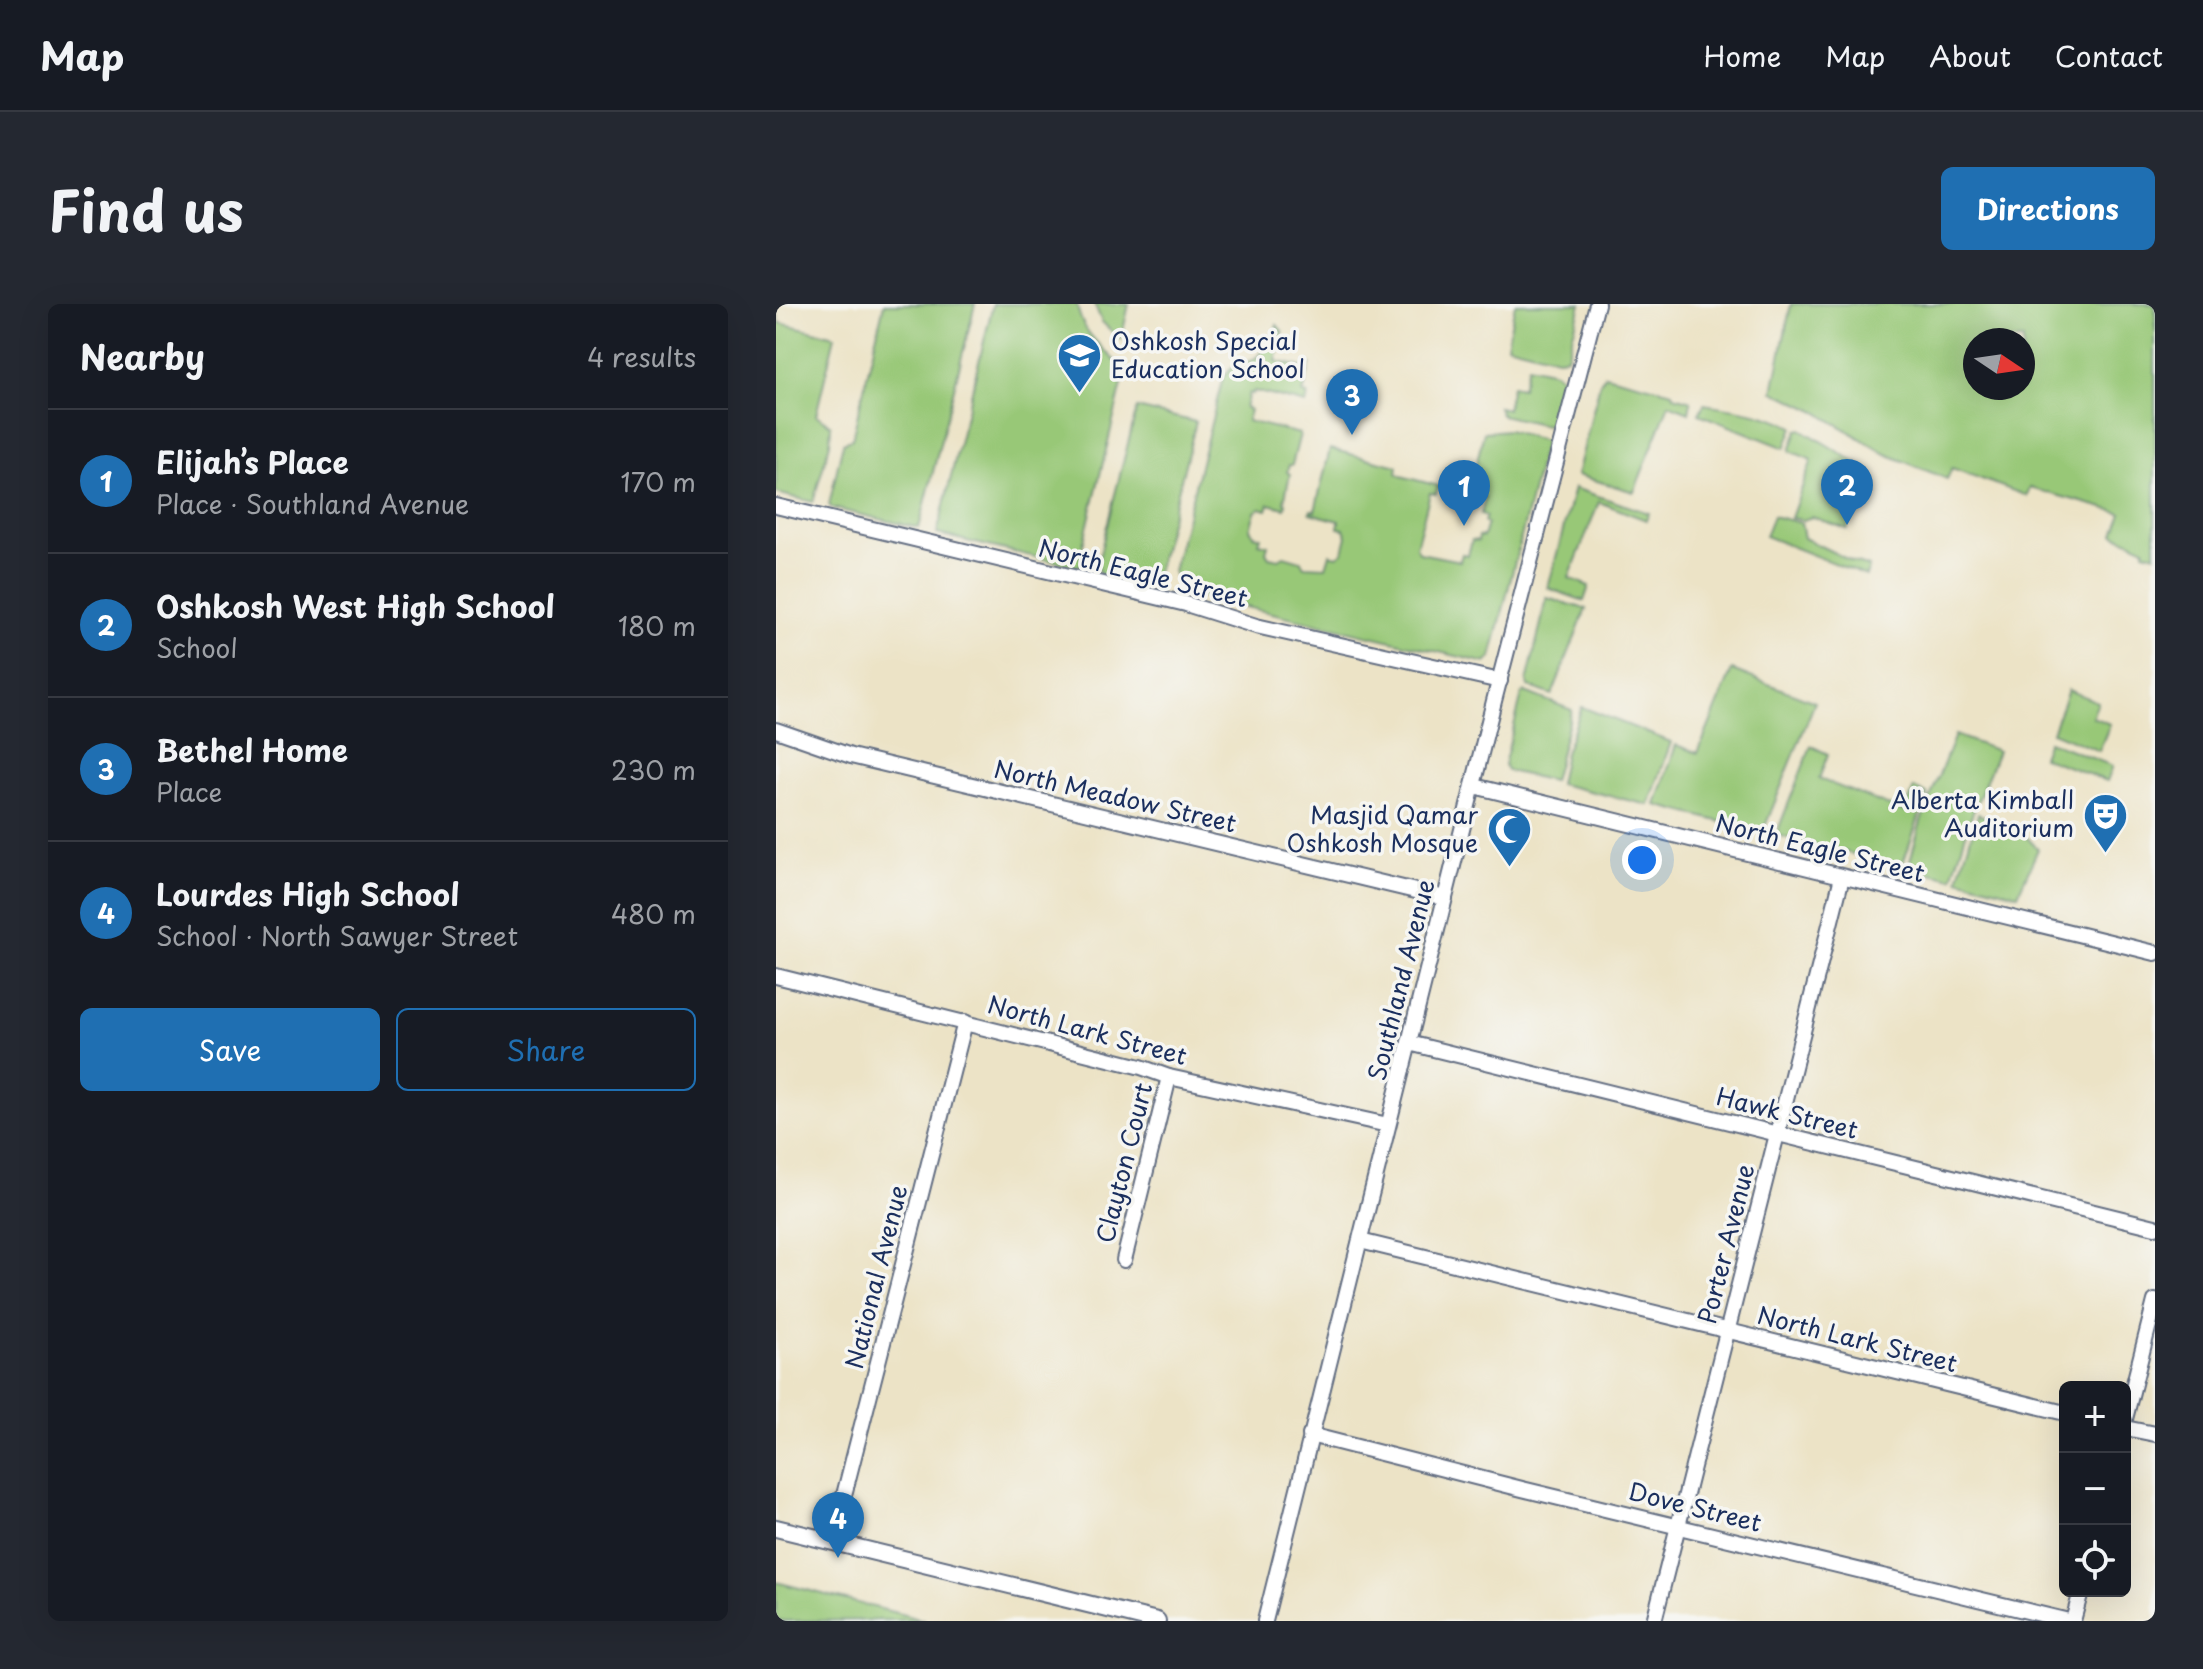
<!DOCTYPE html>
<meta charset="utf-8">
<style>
body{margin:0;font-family:"Playpen Sans",sans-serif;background:#242831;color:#f1f3f6}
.controls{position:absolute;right:24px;bottom:24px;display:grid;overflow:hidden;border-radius:12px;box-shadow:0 8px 32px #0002}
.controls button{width:72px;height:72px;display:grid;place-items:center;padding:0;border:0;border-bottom:2px solid #363941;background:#171b24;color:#f1f3f6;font:40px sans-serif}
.compass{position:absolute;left:1187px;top:24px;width:72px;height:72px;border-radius:50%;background:#171b24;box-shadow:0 8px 32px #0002;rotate:103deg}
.you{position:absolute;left:866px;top:556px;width:28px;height:28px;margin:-20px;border:6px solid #fff;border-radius:50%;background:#1a73e8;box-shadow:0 0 0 12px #1a73e833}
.badge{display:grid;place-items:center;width:52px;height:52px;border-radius:50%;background:#1f6fb2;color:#fff;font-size:26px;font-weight:700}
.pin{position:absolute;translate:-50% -66px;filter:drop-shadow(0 2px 4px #0008)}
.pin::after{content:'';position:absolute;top:42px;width:28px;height:24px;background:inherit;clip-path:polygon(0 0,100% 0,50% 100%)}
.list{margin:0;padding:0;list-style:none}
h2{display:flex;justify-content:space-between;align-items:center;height:104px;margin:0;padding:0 32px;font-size:34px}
h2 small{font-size:26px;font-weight:400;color:#9ea1a6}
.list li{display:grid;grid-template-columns:52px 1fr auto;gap:24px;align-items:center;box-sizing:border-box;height:144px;padding:0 32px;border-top:2px solid #363941}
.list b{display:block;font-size:30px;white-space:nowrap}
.list p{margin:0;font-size:26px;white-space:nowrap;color:#9ea1a6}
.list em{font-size:26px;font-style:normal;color:#9ea1a6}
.actions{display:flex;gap:16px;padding:24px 32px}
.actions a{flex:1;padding:18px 0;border:2px solid #1f6fb2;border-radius:12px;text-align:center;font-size:28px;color:#1f6fb2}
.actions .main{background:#1f6fb2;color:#fff}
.icon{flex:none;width:44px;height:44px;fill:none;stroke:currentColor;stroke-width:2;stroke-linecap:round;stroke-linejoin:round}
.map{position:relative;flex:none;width:1379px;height:1317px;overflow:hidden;border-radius:12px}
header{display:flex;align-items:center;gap:48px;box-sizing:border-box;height:112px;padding:0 40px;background:#171b24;border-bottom:2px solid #363941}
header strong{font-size:38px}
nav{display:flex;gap:44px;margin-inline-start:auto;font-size:28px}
.intro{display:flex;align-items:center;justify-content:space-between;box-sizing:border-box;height:192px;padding:0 48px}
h1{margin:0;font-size:56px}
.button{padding:20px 36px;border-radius:12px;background:#1f6fb2;color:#fff;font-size:28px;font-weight:700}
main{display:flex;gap:48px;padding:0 48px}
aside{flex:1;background:#171b24;border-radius:12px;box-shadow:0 8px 32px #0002}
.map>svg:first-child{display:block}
.green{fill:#98c877;stroke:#5a7c6a;stroke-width:2;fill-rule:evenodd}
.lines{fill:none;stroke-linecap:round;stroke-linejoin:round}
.minor-casing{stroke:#646e82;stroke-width:18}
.tertiary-casing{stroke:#646e82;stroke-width:20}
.minor{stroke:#fff;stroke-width:14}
.tertiary{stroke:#fff;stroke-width:16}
.labels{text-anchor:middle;stroke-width:7;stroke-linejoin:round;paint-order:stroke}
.poi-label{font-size:24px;fill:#1b2f5e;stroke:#f6f6f2;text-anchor:end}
.street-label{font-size:24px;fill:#1b2f5e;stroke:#f6f6f2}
</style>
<header>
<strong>Map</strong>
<nav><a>Home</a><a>Map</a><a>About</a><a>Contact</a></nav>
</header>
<div class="intro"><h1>Find us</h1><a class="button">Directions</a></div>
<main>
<aside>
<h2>Nearby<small>4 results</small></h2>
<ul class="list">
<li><span class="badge">1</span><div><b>Elijah’s Place</b><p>Place · Southland Avenue</p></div><em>170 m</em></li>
<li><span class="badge">2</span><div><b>Oshkosh West High School</b><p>School</p></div><em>180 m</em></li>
<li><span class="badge">3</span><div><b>Bethel Home</b><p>Place</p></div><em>230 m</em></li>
<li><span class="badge">4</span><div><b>Lourdes High School</b><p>School · North Sawyer Street</p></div><em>480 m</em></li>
</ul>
<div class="actions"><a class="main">Save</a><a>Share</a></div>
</aside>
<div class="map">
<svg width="1379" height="1317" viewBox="0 0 1379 1317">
<rect width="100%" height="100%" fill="#f6f6f2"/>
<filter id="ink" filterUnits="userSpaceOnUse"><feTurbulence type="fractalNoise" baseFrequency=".0125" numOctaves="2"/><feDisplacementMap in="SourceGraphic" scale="16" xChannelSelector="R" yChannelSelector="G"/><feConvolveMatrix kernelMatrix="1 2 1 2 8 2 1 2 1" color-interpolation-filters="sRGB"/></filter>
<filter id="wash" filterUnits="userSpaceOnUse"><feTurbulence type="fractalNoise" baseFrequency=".006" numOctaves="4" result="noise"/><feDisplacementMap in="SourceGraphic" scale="32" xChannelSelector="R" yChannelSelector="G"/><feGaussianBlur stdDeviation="1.8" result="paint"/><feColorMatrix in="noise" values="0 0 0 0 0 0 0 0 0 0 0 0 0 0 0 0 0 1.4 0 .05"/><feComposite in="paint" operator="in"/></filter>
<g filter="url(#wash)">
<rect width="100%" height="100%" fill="#ece3c6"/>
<g class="green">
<path d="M108,0H199L143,224L56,204L53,201L67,139L76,135Z"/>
<path d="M217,0H301C305,32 331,45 349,68L304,253L307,258L302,263L161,230Z"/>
<path d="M318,0H353L345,36L326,18Z"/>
<path d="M739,0H805L791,53L781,54L731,41Z"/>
<path d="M1015,0H1379V251L1368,248L1369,244L1338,230L1346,209L1254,184L1251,192L1176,164L1171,175L1110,150L1041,108L997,87ZM1199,36H1247V84H1199Z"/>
<path d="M0,6L4,19L59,32L40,111L55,121L54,139L37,198L0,189Z"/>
<path d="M501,21L507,28L500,57L529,64L530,60H534L527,90L532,91L530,100L478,87L477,90L473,89L469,104L474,106L471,117L524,130L516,161H513L511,168L514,170L508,198L510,199L509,204L493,200L491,206L484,204L479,208L474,225L478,231L485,233L483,239L492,241L490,248L493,253L503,255L508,252L525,257L528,262L550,263L554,250L561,252L567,248L571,232L568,225L562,224L563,217L534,209L535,206L539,207L554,145L622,162L621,169L625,172L674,185L673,187L662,184L660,190L654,189L640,243L644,249L684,257L686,250L692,251L696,236L702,237L703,232L707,233L711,219L708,218L710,212L705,210L709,194L703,192L704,185L689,182L690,177L696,178L708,128L732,126L769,137L715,354L710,359L405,288L397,267L447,73C460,58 459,64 474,57C488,51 497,34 501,21Z"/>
<path d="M752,62L779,68L786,74L774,120L769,121L725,111L722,103L731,105L736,82L746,84Z"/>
<path d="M829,71L897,88L898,92L915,97L913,108L893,100L858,188L801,171L824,79Z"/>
<path d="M928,100C958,105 989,108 1017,123L1009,144L923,110Z"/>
<path d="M361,104L420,118L380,272L374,281L323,270L322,257Z"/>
<path d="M1025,125L1094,167L1071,225L1036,213L1027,216L1015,214L1036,156L1014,147L1021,126Z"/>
<path d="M798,184L873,209L870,216L823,198L793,274L813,282L808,297L772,284Z"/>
<path d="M997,212L1025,219L1028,234L1077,258L1093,263L1090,272L989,232Z"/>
<path d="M771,294L810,305L776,391L752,382L751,378Z"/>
<path d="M956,366L1039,398L988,525L984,528L880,501L900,441L922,449Z"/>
<path d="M1292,386L1322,398L1316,413L1334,420L1323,447L1276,428Z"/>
<path d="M749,388L796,406L777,477L732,467L728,461L746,390Z"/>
<path d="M806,403L895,438L873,501L783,480L789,449Z"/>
<path d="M1179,431L1222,447L1196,511L1176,574L1132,564L1145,517Z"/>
<path d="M1272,437L1337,462L1331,477L1266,453Z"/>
<path d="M1035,442L1052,450L1043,475L1129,508L1138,484L1151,490L1126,562L1000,531Z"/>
<path d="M1202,510L1243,525L1262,545L1242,590L1182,575Z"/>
<path d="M0,1278L148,1316L0,1317Z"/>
</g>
</g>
<g filter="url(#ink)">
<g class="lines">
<defs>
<g id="minor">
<path d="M0,202L410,300L480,322L724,377"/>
<path d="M0,426L75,452L669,594"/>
<path d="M698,482L1379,649"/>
<path d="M0,672L365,763L393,773L612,821"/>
<path d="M633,739L1379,923"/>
<path d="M584,937L1289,1109"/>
<path d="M348,956L393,773"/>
<path d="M1349,1115L1379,997"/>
<path d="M1349,1124L1379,1130"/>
<path d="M534,1131L746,1185L1293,1317"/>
<path d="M56,1238L189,718"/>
<path d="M489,1317L718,397L821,0"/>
<path d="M878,1317L1066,573"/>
<path d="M1297,1317L1305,1287"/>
</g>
<path id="tertiary" d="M0,1224L381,1317"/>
</defs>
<use href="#minor" class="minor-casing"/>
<use href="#tertiary" class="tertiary-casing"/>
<use href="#minor" class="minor"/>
<use href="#tertiary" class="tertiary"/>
</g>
</g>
<defs>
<symbol id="school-pin" viewBox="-11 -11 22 30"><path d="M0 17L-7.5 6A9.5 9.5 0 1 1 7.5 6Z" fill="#1f6fb2" stroke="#f6f6f2"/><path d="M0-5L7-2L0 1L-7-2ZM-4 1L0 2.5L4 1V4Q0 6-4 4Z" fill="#fff"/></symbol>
<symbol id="theatre-pin" viewBox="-11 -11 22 30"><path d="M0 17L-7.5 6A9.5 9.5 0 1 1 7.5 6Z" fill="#1f6fb2" stroke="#f6f6f2"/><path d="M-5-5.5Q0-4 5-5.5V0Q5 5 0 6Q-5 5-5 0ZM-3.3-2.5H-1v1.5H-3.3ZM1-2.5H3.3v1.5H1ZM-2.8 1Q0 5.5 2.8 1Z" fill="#fff"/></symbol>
<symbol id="mosque-pin" viewBox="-11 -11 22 30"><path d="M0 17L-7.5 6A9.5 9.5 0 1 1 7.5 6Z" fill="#1f6fb2" stroke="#f6f6f2"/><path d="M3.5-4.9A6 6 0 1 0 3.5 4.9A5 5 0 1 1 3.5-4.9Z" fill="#fff"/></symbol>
</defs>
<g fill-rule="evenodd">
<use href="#school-pin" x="278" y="26" width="51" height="69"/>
<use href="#theatre-pin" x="1304" y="486" width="51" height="69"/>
<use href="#mosque-pin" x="708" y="500" width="51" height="69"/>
</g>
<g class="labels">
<g class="poi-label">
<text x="335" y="46" text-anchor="start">Oshkosh Special<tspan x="335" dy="28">Education School</tspan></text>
<text x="1298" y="505">Alberta Kimball<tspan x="1298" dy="28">Auditorium</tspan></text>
<text x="702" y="520">Masjid Qamar<tspan x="702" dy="28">Oshkosh Mosque</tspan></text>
</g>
<g class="street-label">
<text transform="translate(367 270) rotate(14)" y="8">North Eagle Street</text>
<text transform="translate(339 493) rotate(13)" y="8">North Meadow Street</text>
<text transform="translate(1044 545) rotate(14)" y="8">North Eagle Street</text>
<text transform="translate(626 676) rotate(-76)" y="8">Southland Avenue</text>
<text transform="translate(311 727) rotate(15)" y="8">North Lark Street</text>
<text transform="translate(1011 810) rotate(14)" y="8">Hawk Street</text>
<text transform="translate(349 859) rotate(-76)" y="8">Clayton Court</text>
<text transform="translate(951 940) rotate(-76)" y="8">Porter Avenue</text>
<text transform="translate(101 973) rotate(-76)" y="8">National Avenue</text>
<text transform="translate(1081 1036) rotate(14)" y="8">North Lark Street</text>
<text transform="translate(919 1204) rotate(14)" y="8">Dove Street</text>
</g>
</g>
</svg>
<div class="controls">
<button>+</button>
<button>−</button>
<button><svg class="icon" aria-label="locate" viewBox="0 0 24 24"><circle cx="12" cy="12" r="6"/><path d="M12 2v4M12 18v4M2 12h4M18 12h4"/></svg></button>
</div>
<svg class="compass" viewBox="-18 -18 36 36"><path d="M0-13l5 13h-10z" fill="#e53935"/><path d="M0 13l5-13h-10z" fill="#9ea1a6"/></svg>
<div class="you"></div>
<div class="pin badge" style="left:688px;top:222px">1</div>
<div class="pin badge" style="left:1071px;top:221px">2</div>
<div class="pin badge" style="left:576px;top:131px">3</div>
<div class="pin badge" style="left:62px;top:1254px">4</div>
</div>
</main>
